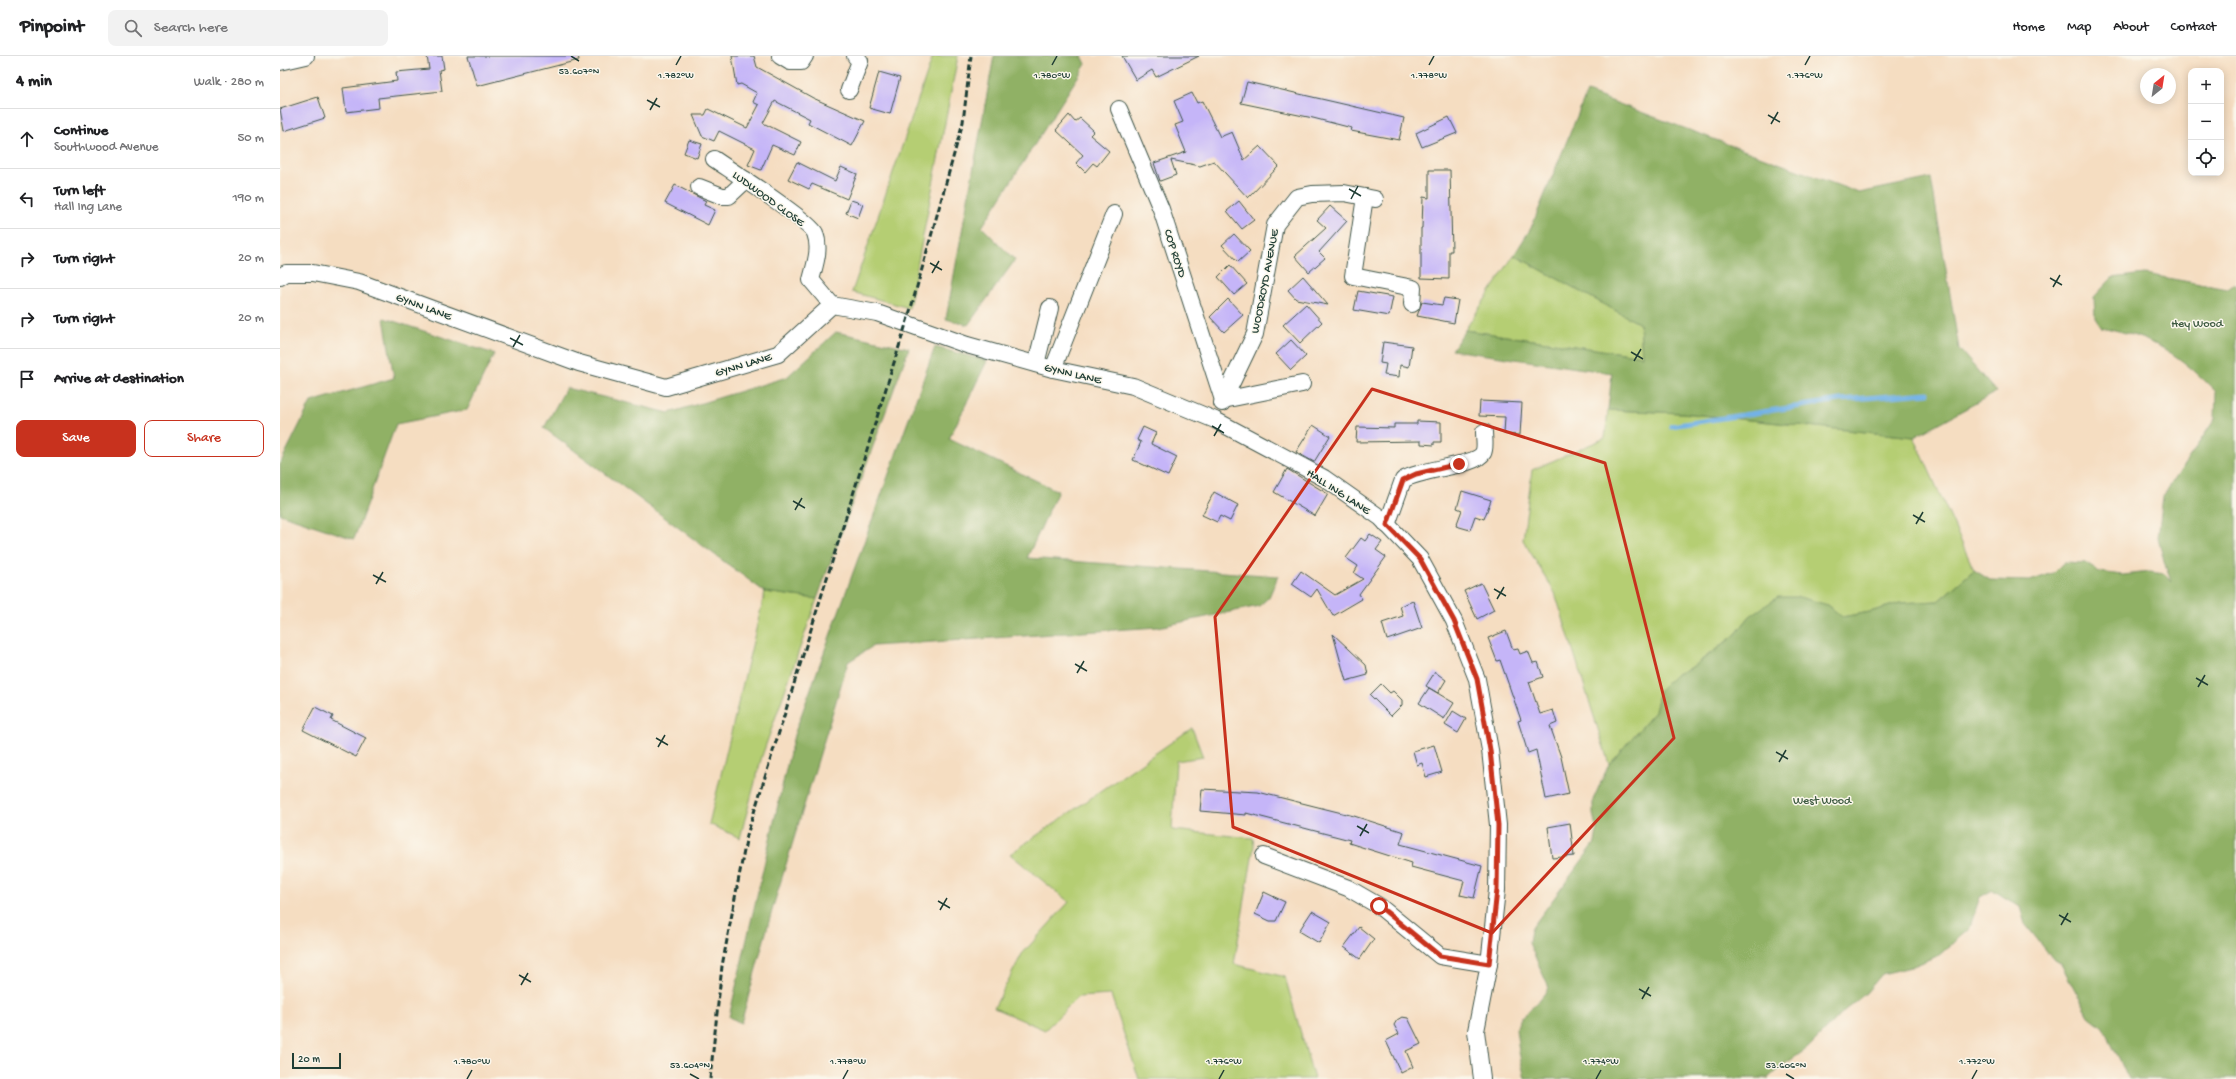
<!DOCTYPE html>
<meta charset="utf-8">
<style>
body{margin:0;font-family:"Gochi Hand",sans-serif;background:#f2f2f2;color:#202124}
.controls{position:absolute;right:12px;top:12px;display:grid;overflow:hidden;border-radius:8px;box-shadow:0 2px 10px #0003}
.controls button{width:36px;height:36px;display:grid;place-items:center;padding:0;border:0;border-bottom:1px solid #e0e0e0;background:#fff;color:#202124;font:20px sans-serif}
.compass{position:absolute;left:1860px;top:12px;width:36px;height:36px;border-radius:50%;background:#fff;box-shadow:0 2px 10px #0003;rotate:30deg}
.scale{position:absolute;left:12px;bottom:10px;width:49px;box-sizing:border-box;padding-left:4px;border:2px solid #1f3d34;border-top:0;font-size:11px;line-height:14px;white-space:nowrap;color:#1f3d34;-webkit-text-stroke:3px #fbf7ec;paint-order:stroke}
.stop{position:absolute;width:12px;height:12px;margin:-9px;border:3px solid #c8321e;border-radius:50%;background:#fff}
.stop.end{background:#c8321e;border-color:#fff;box-shadow:0 1px 4px #0008}
.list{margin:0;padding:0;list-style:none}
h2{display:flex;justify-content:space-between;align-items:center;height:52px;margin:0;padding:0 16px;font-size:17px}
h2 small{font-size:13px;font-weight:400;color:#757577}
.list li{display:grid;grid-template-columns:26px 1fr auto;gap:12px;align-items:center;box-sizing:border-box;height:60px;padding:0 16px;border-top:1px solid #e0e0e0}
.list b{display:block;font-size:15px;white-space:nowrap}
.list p{margin:0;font-size:13px;white-space:nowrap;color:#757577}
.list em{font-size:13px;font-style:normal;color:#757577}
.actions{display:flex;gap:8px;padding:12px 16px}
.actions a{flex:1;padding:9px 0;border:1px solid #c8321e;border-radius:8px;text-align:center;font-size:14px;color:#c8321e}
.actions .main{background:#c8321e;color:#fff}
.icon{flex:none;width:22px;height:22px;fill:none;stroke:currentColor;stroke-width:2;stroke-linecap:round;stroke-linejoin:round}
.map{position:relative;flex:none;width:1956px;height:1023px;overflow:hidden}
header{display:flex;align-items:center;gap:24px;box-sizing:border-box;height:56px;padding:0 20px;background:#fff;border-bottom:1px solid #e0e0e0}
header strong{font-size:19px}
nav{display:flex;gap:22px;margin-inline-start:auto;font-size:14px}
.search{width:280px;height:36px;background:#f2f2f2;display:flex;align-items:center;gap:10px;box-sizing:border-box;padding:0 14px;border-radius:8px;color:#757577;font-size:15px}
main{display:flex}
aside{flex:1;background:#fff}
.map>svg:first-child{display:block}
.green{fill:#b5ce73;stroke:#6a8654}
.forest{fill:#90b165;stroke:#58774c}
.lines{fill:none;stroke-linecap:round;stroke-linejoin:round}
.stream{stroke:#73b2e6;stroke-width:5}
.building{fill:#c5b5f8}
.minor-casing{stroke:#3f5549;stroke-width:18}
.minor{stroke:#fff;stroke-width:16}
.rail{stroke:#1f3d34;stroke-width:3;stroke-dasharray:6 3;stroke-linecap:butt}
.route{stroke:#c8321e;stroke-width:5}
.marked{fill:none;stroke:#c8321e;stroke-width:3;stroke-linejoin:round}
.ticks{fill:none;stroke:#1f3d34;stroke-width:1.5}
.labels{text-anchor:middle;stroke-width:3;stroke-linejoin:round;paint-order:stroke}
.street-label{font-size:12px;fill:#1f3d34;stroke:#fbf7ec}
.park-label{font-size:12px;fill:#3d5a41;stroke:#fbf7ec}
.ticks-label{font-size:10px;text-anchor:middle;fill:#1f3d34;stroke:#fbf7ec;stroke-width:3;stroke-linejoin:round;paint-order:stroke}
</style>
<header>
<strong>Pinpoint</strong>
<div class="search"><svg class="icon" aria-label="search" viewBox="0 0 24 24"><circle cx="10" cy="10" r="6"/><path d="M15 15l6 6"/></svg>Search here</div>
<nav><a>Home</a><a>Map</a><a>About</a><a>Contact</a></nav>
</header>
<main>
<aside>
<h2>4 min<small>Walk · 280 m</small></h2>
<ul class="list">
<li><svg class="icon" aria-label="ahead" viewBox="0 0 24 24"><path d="M12 20V5M6 11l6-6 6 6"/></svg><div><b>Continue</b><p>Southwood Avenue</p></div><em>50 m</em></li>
<li><svg class="icon" aria-label="left" viewBox="0 0 24 24"><path d="M17 20v-9H6M10 6l-5 5 5 5"/></svg><div><b>Turn left</b><p>Hall Ing Lane</p></div><em>190 m</em></li>
<li><svg class="icon" aria-label="right" viewBox="0 0 24 24"><path d="M7 20v-9h11M14 6l5 5-5 5"/></svg><div><b>Turn right</b></div><em>20 m</em></li>
<li><svg class="icon" aria-label="right" viewBox="0 0 24 24"><path d="M7 20v-9h11M14 6l5 5-5 5"/></svg><div><b>Turn right</b></div><em>20 m</em></li>
<li><svg class="icon" aria-label="arrive" viewBox="0 0 24 24"><path d="M6 21V4h12l-3 4 3 4H6"/></svg><div><b>Arrive at destination</b></div></li>
</ul>
<div class="actions"><a class="main">Save</a><a>Share</a></div>
</aside>
<div class="map">
<svg width="1956" height="1023" viewBox="0 0 1956 1023">
<rect width="100%" height="100%" fill="#fbf7ec"/>
<filter id="ink" filterUnits="userSpaceOnUse"><feTurbulence type="fractalNoise" baseFrequency=".025" numOctaves="2"/><feDisplacementMap in="SourceGraphic" scale="8" xChannelSelector="R" yChannelSelector="G"/><feConvolveMatrix kernelMatrix="1 2 1 2 8 2 1 2 1" color-interpolation-filters="sRGB"/></filter>
<filter id="wash" filterUnits="userSpaceOnUse"><feTurbulence type="fractalNoise" baseFrequency=".012" numOctaves="4" result="noise"/><feDisplacementMap in="SourceGraphic" scale="16" xChannelSelector="R" yChannelSelector="G"/><feGaussianBlur stdDeviation="0.9" result="paint"/><feColorMatrix in="noise" values="0 0 0 0 0 0 0 0 0 0 0 0 0 0 0 0 0 1.4 0 .05"/><feComposite in="paint" operator="in"/></filter>
<g filter="url(#wash)">
<rect width="100%" height="100%" fill="#f5ddc1"/>
<g class="green">
<path d="M653,0H678L629,252L572,236Z"/>
<path d="M1234,199L1360,268L1362,300L1185,274Z"/>
<path d="M1328,354L1402,357L1634,381L1694,514L1658,545L1620,547L1590,556L1562,561L1548,549L1470,560L1455,579L1412,611L1395,619L1380,634L1375,656L1329,708L1275,537L1243,484L1252,414L1325,382Z"/>
<path d="M485,536L537,543L482,700L460,782L429,768Z"/>
<path d="M912,672L923,701L896,705L892,774L973,782L974,790L954,908L1005,921L1034,1023H859L831,939L798,941L765,974L714,952L742,898L789,846L730,798Z"/>
</g>
<g class="forest">
<path d="M714,0H802L806,8L702,171L735,204L688,269L666,263Z"/>
<path d="M1307,36L1579,137L1651,122L1679,293L1716,336L1634,381L1402,357L1328,354L1332,317L1172,294L1185,274L1362,300L1360,268L1234,199L1251,172Z"/>
<path d="M1865,218L1948,233L1956,227V1023H1849L1823,971L1809,960L1781,908L1774,904L1745,868L1740,851L1713,834L1700,841L1689,873L1658,900L1631,911L1602,918L1586,937L1565,954L1528,992L1505,1008L1489,1022L1245,1023L1239,996L1236,973L1242,961L1257,947L1269,932L1249,887L1251,873L1315,787L1317,775L1313,758V744L1329,708L1375,656L1380,634L1395,619L1412,611L1433,596L1455,579L1470,560L1498,541H1519L1548,549L1562,561L1590,556L1620,547L1658,545L1694,514L1710,524L1750,525L1773,517L1784,506L1805,507L1819,516L1843,519L1870,516L1885,518L1892,526L1884,506L1878,481L1883,440L1935,363L1936,336C1899,298 1875,282 1821,271L1815,262L1814,241L1832,222Z"/>
<path d="M104,262L214,298L187,354L116,368L74,483L0,458V408L31,346L114,322Z"/>
<path d="M556,276L629,292L537,543L485,536L264,372L286,332L389,357L507,321Z"/>
<path d="M655,291L707,305L669,383L778,435L747,502L998,520L989,541L979,550L878,571L593,590L568,606L493,851L461,967L449,961L514,679Z"/>
</g>
<g class="lines">
<path class="stream" d="M1391,370L1560,344L1648,337"/>
</g>
<g id="blocks">
<g class="building">
<path d="M147,0H162L164,13L159,14L162,35L98,42L99,52L66,56L63,32L117,25L116,16L149,13Z"/>
<path d="M188,0H298L299,4L197,30Z"/>
<path d="M452,0H474L477,11L533,42L585,65L572,90L528,67L530,63L495,45L483,67L521,86L515,99L492,89L481,114L468,109L475,93L439,75L434,85L422,80L413,59H425L428,53L467,72L479,49L473,46L477,37L461,28L457,29Z"/>
<path d="M842,0H919L876,21L872,14L856,24Z"/>
<path d="M599,16L620,22L610,58L589,52Z"/>
<path d="M967,26L1124,62L1119,84L1071,75L1072,72L1033,62L961,47Z"/>
<path d="M912,37L917,47L922,45L940,81L952,76L964,104L980,90L999,110L968,142L934,105L920,110L891,104L896,119L880,125L874,107L906,96L895,69L903,66L894,45Z"/>
<path d="M38,41L45,62L4,75L0,53Z"/>
<path d="M789,59L795,66L800,62L814,75L810,79L829,95L817,110L813,107L805,116L796,107L803,99L776,74Z"/>
<path d="M1169,61L1177,77L1142,91L1136,77Z"/>
<path d="M409,84L422,88L417,102L404,97Z"/>
<path d="M517,106L555,125L561,111L577,118L567,143L532,128L529,133L508,123Z"/>
<path d="M1149,114H1170L1172,195H1169V223L1141,222V172H1142L1143,141L1149,142Z"/>
<path d="M395,129L426,145L424,149L435,154L428,169L385,147Z"/>
<path d="M571,144L583,148L578,162L566,157Z"/>
<path d="M959,145L974,164L962,173L947,155Z"/>
<path d="M1050,150L1067,165L1039,196L1045,202L1029,216L1015,200L1046,172L1037,164Z"/>
<path d="M954,178L970,195L958,206L942,189Z"/>
<path d="M950,209L967,228L954,239L938,221Z"/>
<path d="M1023,220L1048,249L1016,243L1008,234Z"/>
<path d="M1078,235L1113,241L1109,260L1074,254Z"/>
<path d="M1164,242L1178,244L1174,267L1137,260L1142,246L1162,249Z"/>
<path d="M948,243L963,259L944,276L930,261Z"/>
<path d="M1026,248L1042,266L1020,287L1003,269Z"/>
<path d="M1011,284L1026,300L1011,314L996,298Z"/>
<path d="M1103,286L1132,290L1129,311L1120,309L1119,321L1104,319L1106,308L1100,307Z"/>
<path d="M1200,345L1242,347L1240,379L1224,378L1225,361L1199,360Z"/>
<path d="M1137,365L1161,366V386H1154V389L1141,388V385L1076,386L1077,371L1114,372V368H1137Z"/>
<path d="M1033,369L1050,380L1034,406L1016,396Z"/>
<path d="M863,371L876,377L871,388L897,401L888,420L853,404L861,386L857,384Z"/>
<path d="M1007,413L1048,438L1035,460L994,436Z"/>
<path d="M1182,435L1211,444L1204,463L1195,460L1190,474L1176,470L1182,454L1177,452Z"/>
<path d="M934,436L958,449L950,465L940,460L937,466L922,459Z"/>
<path d="M1090,478L1102,486L1096,494L1106,501L1079,538L1082,543L1053,560L1037,533L1031,541L1012,528L1021,515L1055,539L1083,523L1074,517L1078,510L1066,502L1081,482L1085,485Z"/>
<path d="M1201,527L1214,554L1197,563L1184,535Z"/>
<path d="M1133,545L1142,572L1107,584L1102,567L1123,560L1120,550Z"/>
<path d="M1226,575L1233,594L1238,593L1240,598L1248,595L1253,607L1258,606L1263,621L1249,626L1260,658L1273,654L1277,667L1270,670L1281,701L1289,738L1266,743L1256,694L1248,697L1238,665L1241,664L1220,604L1217,605L1208,582Z"/>
<path d="M1053,578L1086,609L1088,619L1066,625Z"/>
<path d="M1155,616L1166,624L1158,637L1146,630Z"/>
<path d="M1101,628L1110,637L1113,635L1122,644V649L1111,660L1090,639Z"/>
<path d="M1149,632L1174,647L1164,663L1139,647Z"/>
<path d="M35,651L53,660L51,664L86,682L76,701L23,674Z"/>
<path d="M1173,655L1186,663L1178,677L1165,669Z"/>
<path d="M1154,689L1162,716L1146,721L1142,707L1137,709L1133,695Z"/>
<path d="M922,733L978,736L1074,760L1124,776L1120,788L1202,810L1194,842L1180,839L1184,825L1131,811L1132,807L1069,787L1070,784L966,757V759L920,755Z"/>
<path d="M1290,767L1294,800L1272,802L1268,771Z"/>
<path d="M984,836L1005,846L996,865H990L975,858Z"/>
<path d="M1032,855L1051,866L1039,887L1019,875Z"/>
<path d="M1079,871L1094,883L1080,903L1064,891Z"/>
<path d="M1122,961L1128,962L1141,988L1126,995L1133,1011L1121,1017L1106,985L1119,978L1114,969L1117,964Z"/>
</g>
</g>
</g>
<g filter="url(#ink)">
<use href="#blocks" fill-opacity="0" stroke="#3f5549" stroke-width="1"/>
<g class="lines">
<defs>
<g id="minor">
<path d="M500,0L510,6H521L525,0"/>
<path d="M0,6L26,0"/>
<path d="M569,34L580,5L575,0"/>
<path d="M839,53L881,153L943,344L1022,328"/>
<path d="M434,103C450,114 530,165 535,177C541,193 535,208 531,224L552,249"/>
<path d="M419,131L442,140H449L466,124"/>
<path d="M1085,141L1073,220L1133,232L1132,248"/>
<path d="M0,221L6,217H33L79,226L299,307L386,331L498,298L552,249L597,257L687,289L773,313L853,330L935,364L1044,422L1101,462L1140,503L1174,565L1197,623L1210,694L1218,769L1217,834L1209,908L1196,975L1202,1023"/>
<path d="M756,308L770,252"/>
<path d="M773,313L834,158"/>
<path d="M942,347L975,278L995,169L1017,141L1032,138L1064,137L1095,143"/>
<path d="M1107,469L1123,424C1139,413 1196,410 1203,397C1206,392 1204,382 1204,376"/>
<path d="M984,800L1068,832L1099,850L1160,900L1209,908"/>
</g>
</defs>
<use href="#minor" class="minor-casing"/>
<use href="#minor" class="minor"/>
<path class="rail" d="M430,1023L442,910L467,779L631,252L683,66L691,0"/>
</g>
</g>
<g class="lines" filter="url(#ink)">
<path class="route" d="M1099,850L1160,900L1209,908L1217,834L1218,769L1210,694L1197,623L1174,565L1140,503L1107,469L1123,424L1136,418L1179,408"/>
</g>
<path class="marked" d="M1092,333L1325,407L1394,682L1212,877L953,771L935,561Z"/>
<path class="ticks" d="M291,0L299,5M396,9L401,0M772,9L777,0M1149,9L1154,0M1525,9L1530,0M367,44L380,51M370,54L377,42M1488,59L1500,66M1491,68L1498,56M1069,133L1081,140M1071,143L1078,130M650,207L662,214M652,217L659,205M1770,222L1782,229M1773,231L1780,219M230,282L243,289M233,291L240,279M1351,296L1363,303M1354,305L1361,293M932,370L944,377M934,380L941,368M513,445L525,452M515,454L522,442M1633,459L1645,466M1636,468L1643,456M93,519L106,526M96,528L103,516M1214,533L1226,540M1217,543L1224,531M795,608L807,615M797,617L804,605M1916,622L1928,629M1918,631L1925,619M376,682L388,689M378,691L385,679M1496,696L1508,703M1499,706L1506,694M1077,770L1089,777M1080,780L1087,768M658,845L670,852M660,854L667,842M1779,859L1791,866M1781,869L1788,857M239,919L251,926M241,929L248,917M1359,933L1371,940M1362,943L1369,931M410,1018L419,1023M1506,1018L1514,1023M187,1023L192,1014M563,1023L568,1014M939,1023L944,1014M1316,1023L1321,1014M1692,1023L1697,1014"/>
<g class="labels">
<g class="street-label">
<text transform="translate(489 142) rotate(36)" y="4">LUDWOOD CLOSE</text>
<text transform="translate(896 197) rotate(72)" y="4">COP ROYD</text>
<text transform="translate(984 225) rotate(-79)" y="4">WOODROYD AVENUE</text>
<text transform="translate(144 250) rotate(20)" y="4">GYNN LANE</text>
<text transform="translate(463 308) rotate(-17)" y="4">GYNN LANE</text>
<text transform="translate(793 317) rotate(13)" y="4">GYNN LANE</text>
<text transform="translate(1059 435) rotate(33)" y="4">HALL ING LANE</text>
</g>
<g class="park-label">
<text x="1917" y="271">Hey Wood</text>
<text x="1542" y="748">West Wood</text>
</g>
</g>
<g class="ticks-label">
<text x="299" y="18">53.607°N</text>
<text x="772" y="22">1.780°W</text>
<text x="1149" y="22">1.778°W</text>
<text x="396" y="22">1.782°W</text>
<text x="1525" y="22">1.776°W</text>
<text x="192" y="1008">1.780°W</text>
<text x="568" y="1008">1.778°W</text>
<text x="944" y="1008">1.776°W</text>
<text x="1321" y="1008">1.774°W</text>
<text x="1697" y="1008">1.772°W</text>
<text x="410" y="1012">53.604°N</text>
<text x="1506" y="1012">53.606°N</text>
</g>
</svg>
<div class="controls">
<button>+</button>
<button>−</button>
<button><svg class="icon" aria-label="locate" viewBox="0 0 24 24"><circle cx="12" cy="12" r="6"/><path d="M12 2v4M12 18v4M2 12h4M18 12h4"/></svg></button>
</div>
<svg class="compass" viewBox="-18 -18 36 36"><path d="M0-13l5 13h-10z" fill="#e53935"/><path d="M0 13l5-13h-10z" fill="#757577"/></svg>
<div class="scale">20 m</div>
<div class="stop" style="left:1099px;top:850px"></div>
<div class="stop end" style="left:1179px;top:408px"></div>
</div>
</main>
